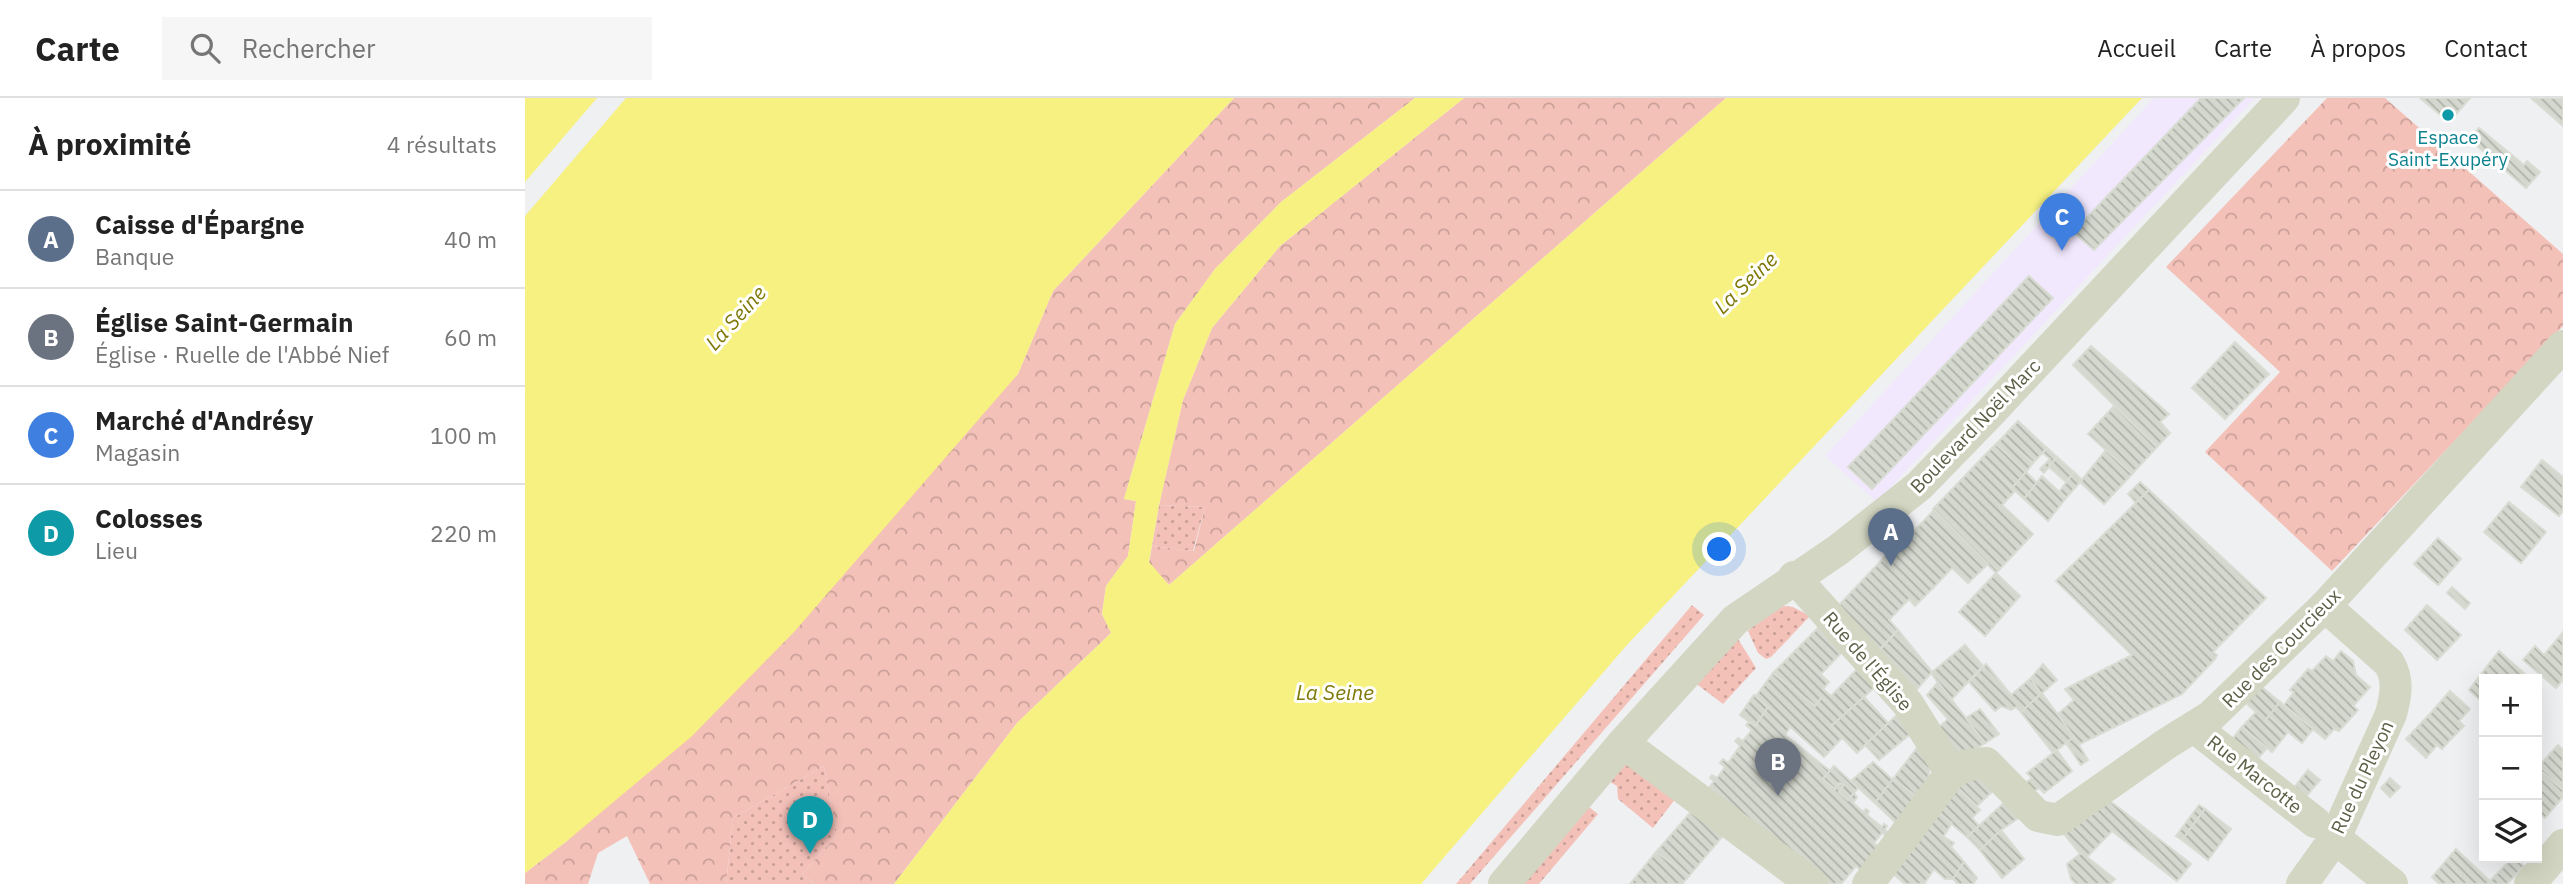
<!DOCTYPE html>
<html lang="fr">
<meta charset="utf-8">
<style>
body{margin:0;font-family:"IBM Plex Sans",sans-serif;background:#f6f6f6;color:#222}
.controls{position:absolute;right:21px;bottom:21px;display:grid;overflow:hidden;border-radius:0px;box-shadow:0 7px 28px #0002}
.controls button{width:63px;height:63px;display:grid;place-items:center;padding:0;border:0;border-bottom:2px solid #e0e0e0;background:#fff;color:#222;font:35px sans-serif}
.you{position:absolute;left:1195px;top:452px;width:24px;height:24px;margin:-18px;border:5px solid #fff;border-radius:50%;background:#1a73e8;box-shadow:0 0 0 10px #1a73e833}
.badge{display:grid;place-items:center;width:46px;height:46px;border-radius:50%;background:#111827;color:#fff;font-size:23px;font-weight:700}
.pin{position:absolute;translate:-50% -58px;filter:drop-shadow(0 2px 4px #0008)}
.pin::after{content:'';position:absolute;top:37px;width:24px;height:21px;background:inherit;clip-path:polygon(0 0,100% 0,50% 100%)}
.list{margin:0;padding:0;list-style:none}
h2{display:flex;justify-content:space-between;align-items:center;height:91px;margin:0;padding:0 28px;font-size:30px}
h2 small{font-size:23px;font-weight:400;color:#767676}
.list li{display:grid;grid-template-columns:46px 1fr auto;gap:21px;align-items:center;box-sizing:border-box;height:98px;padding:0 28px;border-top:2px solid #e0e0e0}
.list b{display:block;font-size:26px;white-space:nowrap}
.list p{margin:0;font-size:23px;white-space:nowrap;color:#767676}
.list em{font-size:23px;font-style:normal;color:#767676}
.icon{flex:none;width:38px;height:38px;fill:none;stroke:currentColor;stroke-width:2;stroke-linecap:round;stroke-linejoin:round}
.map{position:relative;flex:none;width:2038px;height:786px;overflow:hidden}
header{display:flex;align-items:center;gap:42px;box-sizing:border-box;height:98px;padding:0 35px;background:#fff;border-bottom:2px solid #e0e0e0}
header strong{font-size:33px}
nav{display:flex;gap:38px;margin-inline-start:auto;font-size:24px}
.search{width:490px;height:63px;background:#f6f6f6;display:flex;align-items:center;gap:18px;box-sizing:border-box;padding:0 24px;border-radius:0px;color:#767676;font-size:26px}
main{display:flex}
aside{flex:1;background:#fff}
.map>svg:first-child{display:block}
.commercial{fill:#f2e8fe}
.grass{fill:url(#grass-dots)}
.forest{fill:url(#forest-crowns)}
.water{fill:#f6f181}
.building{fill:url(#building-back-hatch);stroke:#d8dcd3;stroke-width:2}
.lines{fill:none;stroke-linecap:round;stroke-linejoin:round}
.minor{stroke:#d2d6c2;stroke-width:32}
.culture-dot{fill:#0f9aa8;stroke:#fff;stroke-width:2.5}
.labels{text-anchor:middle;stroke-width:6;stroke-linejoin:round;paint-order:stroke}
.culture-label{font-size:19px;fill:#0d838f;stroke:#fff}
.street-label{font-size:19px;fill:#5a5f45;stroke:#fff}
.water-label{font-size:21px;font-style:italic;fill:#7e7806;stroke:#fff}
</style>
<header>
<strong>Carte</strong>
<div class="search"><svg class="icon" aria-label="search" viewBox="0 0 24 24"><circle cx="10" cy="10" r="6"/><path d="M15 15l6 6"/></svg>Rechercher</div>
<nav><a>Accueil</a><a>Carte</a><a>À propos</a><a>Contact</a></nav>
</header>
<main>
<aside>
<h2>À proximité<small>4 résultats</small></h2>
<ul class="list">
<li><span class="badge" style="background:#5c6f8a">A</span><div><b>Caisse d'Épargne</b><p>Banque</p></div><em>40 m</em></li>
<li><span class="badge" style="background:#6b7280">B</span><div><b>Église Saint-Germain</b><p>Église · Ruelle de l'Abbé Nief</p></div><em>60 m</em></li>
<li><span class="badge" style="background:#3f7fe0">C</span><div><b>Marché d'Andrésy</b><p>Magasin</p></div><em>100 m</em></li>
<li><span class="badge" style="background:#0f9aa8">D</span><div><b>Colosses</b><p>Lieu</p></div><em>220 m</em></li>
</ul>
</aside>
<div class="map">
<svg width="2038" height="786" viewBox="0 0 2038 786">
<defs>
<pattern id="grass-dots" width="8" height="8" patternUnits="userSpaceOnUse" patternTransform="scale(1.75)"><rect width="8" height="8" fill="#f4c1b9"/><path d="M2 2h.1M6 6h.1" fill="none" stroke="#c9a098" stroke-width="1.8" stroke-linecap="round"/></pattern>
<pattern id="forest-crowns" width="20" height="18" patternUnits="userSpaceOnUse" patternTransform="scale(1.75)"><rect width="20" height="18" fill="#f4c1b9"/><path d="M2 6a3 3 0 1 1 6 0M12 15a3 3 0 1 1 6 0" fill="none" stroke="#c9a098"/></pattern>
<pattern id="building-back-hatch" width="6" height="6" patternUnits="userSpaceOnUse" patternTransform="scale(1.75)"><rect width="6" height="6" fill="#d4d8ce"/><path d="M-1 5l2 2M0 0l6 6M5-1l2 2" fill="none" stroke="#afb2a9"/></pattern>
</defs>
<rect width="100%" height="100%" fill="#eff0f2"/>
<path class="commercial" d="M1629,0H1730L1352,404L1300,358Z"/>
<g class="grass">
<path d="M634,407L680,409L668,453L627,448Z"/>
<path d="M1167,507L1179,517L945,786H931Z"/>
<path d="M1259,508L1268,509L1285,518L1246,559L1241,561L1233,555L1223,533L1247,512Z"/>
<path d="M1213,541L1231,570L1198,606L1169,584Z"/>
<path d="M1104,660L1154,696L1128,730L1093,701L1092,688L1085,684Z"/>
<path d="M299,668L312,737L277,776L290,786H201L208,720Z"/>
<path d="M1060,706L1073,716L1014,786H992Z"/>
</g>
<g class="forest">
<path d="M709,0H890L756,104L690,171L650,226L599,401L611,403L603,458L581,488L577,516L586,535L492,625L369,786H290L277,776L312,737L299,668L208,720L201,786H125L102,738L73,755L63,786H0V775L42,743L493,276L528,193Z"/>
<path d="M939,0H1201L644,487L624,465L627,448L669,453L680,409L634,407L658,302L687,230L755,148Z"/>
<path d="M1802,0H1860L2038,156V228L1807,473L1680,354L1755,274L1641,169Z"/>
</g>
<g class="water">
<path d="M0,0H72L0,84Z"/>
<path d="M101,0H709L528,193L493,276L269,534L166,639L42,743L0,775V118Z"/>
<path d="M890,0H939L755,148L687,230L658,302L634,407L624,464L644,487L1201,0H1617L1101,548L896,786H369L492,625L586,535L577,516L581,488L603,458L611,403L599,401L650,226L690,171L756,104Z"/>
</g>
<g class="building">
<path d="M1676,0H1719L1569,152L1548,134Z"/>
<path d="M1895,0H1945L1924,24Z"/>
<path d="M2006,0H2038V28Z"/>
<path d="M1954,30L1999,67L2002,63L2015,74L2001,90L1944,41Z"/>
<path d="M1504,178L1528,200L1347,391L1323,369Z"/>
<path d="M1710,244L1744,276L1700,321L1667,290Z"/>
<path d="M1566,248L1644,316L1635,324L1645,335L1632,349L1548,267Z"/>
<path d="M1589,308L1632,349L1607,376L1563,336Z"/>
<path d="M1493,323L1522,350L1508,365L1478,339Z"/>
<path d="M1478,339L1508,365L1501,374L1471,346Z"/>
<path d="M1471,346L1501,374L1487,390L1457,360Z"/>
<path d="M1522,350L1532,359L1519,375L1515,371L1525,361L1518,355Z"/>
<path d="M1581,352L1607,376L1579,406L1555,384Z"/>
<path d="M1532,359L1549,374L1541,384L1524,369Z"/>
<path d="M1457,360L1490,393L1477,407L1508,436L1471,475L1408,411Z"/>
<path d="M2017,362L2038,379V413L2034,418L1996,389Z"/>
<path d="M1501,374L1512,385L1499,401L1487,390Z"/>
<path d="M1549,374L1557,382L1541,400L1534,394Z"/>
<path d="M1517,378L1541,400L1523,423L1499,401Z"/>
<path d="M1615,384L1624,392L1611,405L1603,396Z"/>
<path d="M1624,392L1741,500L1688,554L1692,557L1690,561L1657,596L1553,647L1532,617L1549,602L1540,591L1607,557L1531,483Z"/>
<path d="M1984,404L2021,434L1996,465L1959,434Z"/>
<path d="M1409,412L1463,466L1443,485L1427,470L1408,490L1371,452Z"/>
<path d="M1913,440L1936,461L1913,487L1889,466Z"/>
<path d="M1368,450L1408,490L1390,508L1384,501L1364,522L1373,532L1349,557L1313,508Z"/>
<path d="M1471,475L1495,498L1460,538L1434,514Z"/>
<path d="M1927,489L1945,505L1940,511L1922,495Z"/>
<path d="M1902,507L1936,537L1912,562L1880,532Z"/>
<path d="M1296,527L1321,550L1296,576L1270,553Z"/>
<path d="M1373,532L1407,574L1386,598L1351,556Z"/>
<path d="M2038,534V582L2031,590L1998,562L2010,548L2019,557Z"/>
<path d="M1440,547L1458,568L1426,602L1406,575Z"/>
<path d="M1270,553L1304,584L1298,591L1306,598L1336,567L1353,586L1317,619L1297,599L1290,608L1248,575Z"/>
<path d="M1816,553L1828,563L1831,577L1845,589L1828,608L1833,612L1814,633L1809,631L1800,641L1759,607L1769,594L1765,592L1783,571L1787,573L1801,558L1808,563Z"/>
<path d="M1974,553L1999,575L1993,581H1959V606L1944,592Z"/>
<path d="M1461,566L1486,597L1506,580L1516,596L1496,614L1491,609L1486,612L1476,608L1470,613L1444,584Z"/>
<path d="M1518,566L1532,582L1516,596L1506,580Z"/>
<path d="M1248,575L1290,608L1297,599L1317,619L1306,628L1317,640L1299,659L1231,598Z"/>
<path d="M1413,584L1460,645L1440,658L1428,654L1411,632L1423,621L1402,597Z"/>
<path d="M1734,587L1755,604L1740,623L1759,639L1747,654L1717,629L1731,614L1720,604Z"/>
<path d="M1925,593L1945,611L1934,623L1939,628L1927,640L1903,618Z"/>
<path d="M1517,595L1549,639L1528,655L1496,614Z"/>
<path d="M1229,597L1243,609L1230,628L1215,617Z"/>
<path d="M1339,599L1363,625L1332,655L1306,628Z"/>
<path d="M1755,604L1788,631L1777,645L1744,618Z"/>
<path d="M1243,609L1265,629L1260,637L1305,673L1298,681L1310,691L1314,685L1319,687L1314,694L1323,702L1329,695L1332,699L1328,705L1338,714L1341,711L1344,713L1342,717L1357,729L1359,726L1362,728L1360,731L1363,735L1361,737L1357,735L1349,745L1357,752L1339,775L1331,768L1316,786H1297L1184,690L1189,683L1185,680L1187,677L1192,680L1200,669L1195,665L1198,661L1203,665L1215,648L1210,643L1213,640L1218,643L1227,632L1221,627L1224,624L1230,628Z"/>
<path d="M1455,611L1474,636L1460,645L1441,620Z"/>
<path d="M1375,614L1389,633L1354,662L1340,647Z"/>
<path d="M1744,618L1763,634L1759,639L1740,623Z"/>
<path d="M1903,618L1927,640L1917,651L1912,647L1901,660L1881,641Z"/>
<path d="M1717,629L1742,650L1728,666L1703,646Z"/>
<path d="M1549,639L1563,662L1556,667L1541,645Z"/>
<path d="M1395,646L1405,668L1403,681L1391,698L1368,681Z"/>
<path d="M2033,647L2038,652V692L2012,670Z"/>
<path d="M1532,652L1547,673L1519,695L1514,690L1504,697L1499,686L1507,680L1502,675Z"/>
<path d="M1348,664L1368,682L1350,705L1326,683Z"/>
<path d="M1309,668L1333,690L1323,702L1314,694L1319,687L1314,685L1310,691L1298,681Z"/>
<path d="M2012,670L2038,692V699L2020,720L2012,714Z"/>
<path d="M1783,672L1795,682L1779,701L1767,692Z"/>
<path d="M1456,677L1472,689L1452,708L1430,687Z"/>
<path d="M1865,680L1875,689L1865,699L1856,690Z"/>
<path d="M1368,681L1391,698L1372,726L1350,705Z"/>
<path d="M1430,687L1455,712L1447,720L1454,728L1442,739L1409,711Z"/>
<path d="M1483,701L1495,719L1476,732L1455,752L1442,739Z"/>
<path d="M1585,703L1666,766L1652,783L1587,733L1562,759L1590,781L1585,786H1551L1546,781L1542,766L1555,756L1539,736Z"/>
<path d="M1674,707L1680,711L1657,742L1651,738Z"/>
<path d="M1171,708L1201,734L1164,778L1131,754Z"/>
<path d="M1409,711L1427,725L1418,739L1399,727Z"/>
<path d="M1680,711L1706,731L1683,762L1657,742Z"/>
<path d="M1399,727L1429,745L1426,749L1439,764L1428,781H1420L1409,771L1399,786H1380L1366,774Z"/>
<path d="M1476,732L1499,761L1477,780L1455,752Z"/>
<path d="M1931,751L1965,783L1969,786H1914L1907,779Z"/>
<path d="M1131,754L1164,778L1157,786H1105Z"/>
<path d="M1987,760H1991L1999,768L1982,786H1969L1965,783Z"/>
<path d="M1439,764L1452,780L1448,786H1433L1428,781Z"/>
</g>
<g class="lines">
<g class="minor">
<path d="M1269,479L1383,606L1426,675"/>
<path d="M1669,629L1790,724"/>
<path d="M1098,645L1287,786"/>
<path d="M1810,740L1867,786"/>
<path d="M979,786L1098,645L1210,522L1313,452L1394,388L1464,316L1759,0"/>
<path d="M1343,786L1426,675L1443,667L1461,665L1513,718L1533,722L1641,646L1686,618L1800,508L2038,248"/>
<path d="M1777,786L1810,740L1866,616C1871,597 1874,582 1864,565L1800,508"/>
<path d="M2005,786L2038,747"/>
</g>
</g>
<circle class="culture-dot" cx="1923" cy="17" r="7"/>
<g class="labels">
<g class="culture-label">
<text x="1923" y="46">Espace<tspan x="1923" dy="22">Saint-Exupéry</tspan></text>
</g>
<g class="street-label">
<text transform="translate(1450 328) rotate(-46)" y="7">Boulevard Noël Marc</text>
<text transform="translate(1756 550) rotate(-45)" y="7">Rue des Courcieux</text>
<text transform="translate(1343 563) rotate(49)" y="7">Rue de l'Église</text>
<text transform="translate(1730 676) rotate(38)" y="7">Rue Marcotte</text>
<text transform="translate(1837 679) rotate(-65)" y="7">Rue du Pleyon</text>
</g>
<g class="water-label">
<text transform="translate(1221 185) rotate(-44)" y="7">La Seine</text>
<text transform="translate(211 220) rotate(-48)" y="7">La Seine</text>
<text x="810" y="602">La Seine</text>
</g>
</g>
</svg>
<div class="controls">
<button>+</button>
<button>−</button>
<button><svg class="icon" aria-label="layers" viewBox="0 0 24 24"><path d="M12 4l9 5-9 5-9-5zM3 14l9 5 9-5"/></svg></button>
</div>
<div class="you"></div>
<div class="pin badge" style="left:1366px;top:468px;background:#5c6f8a">A</div>
<div class="pin badge" style="left:1253px;top:698px;background:#6b7280">B</div>
<div class="pin badge" style="left:1537px;top:153px;background:#3f7fe0">C</div>
<div class="pin badge" style="left:285px;top:756px;background:#0f9aa8">D</div>
</div>
</main>
